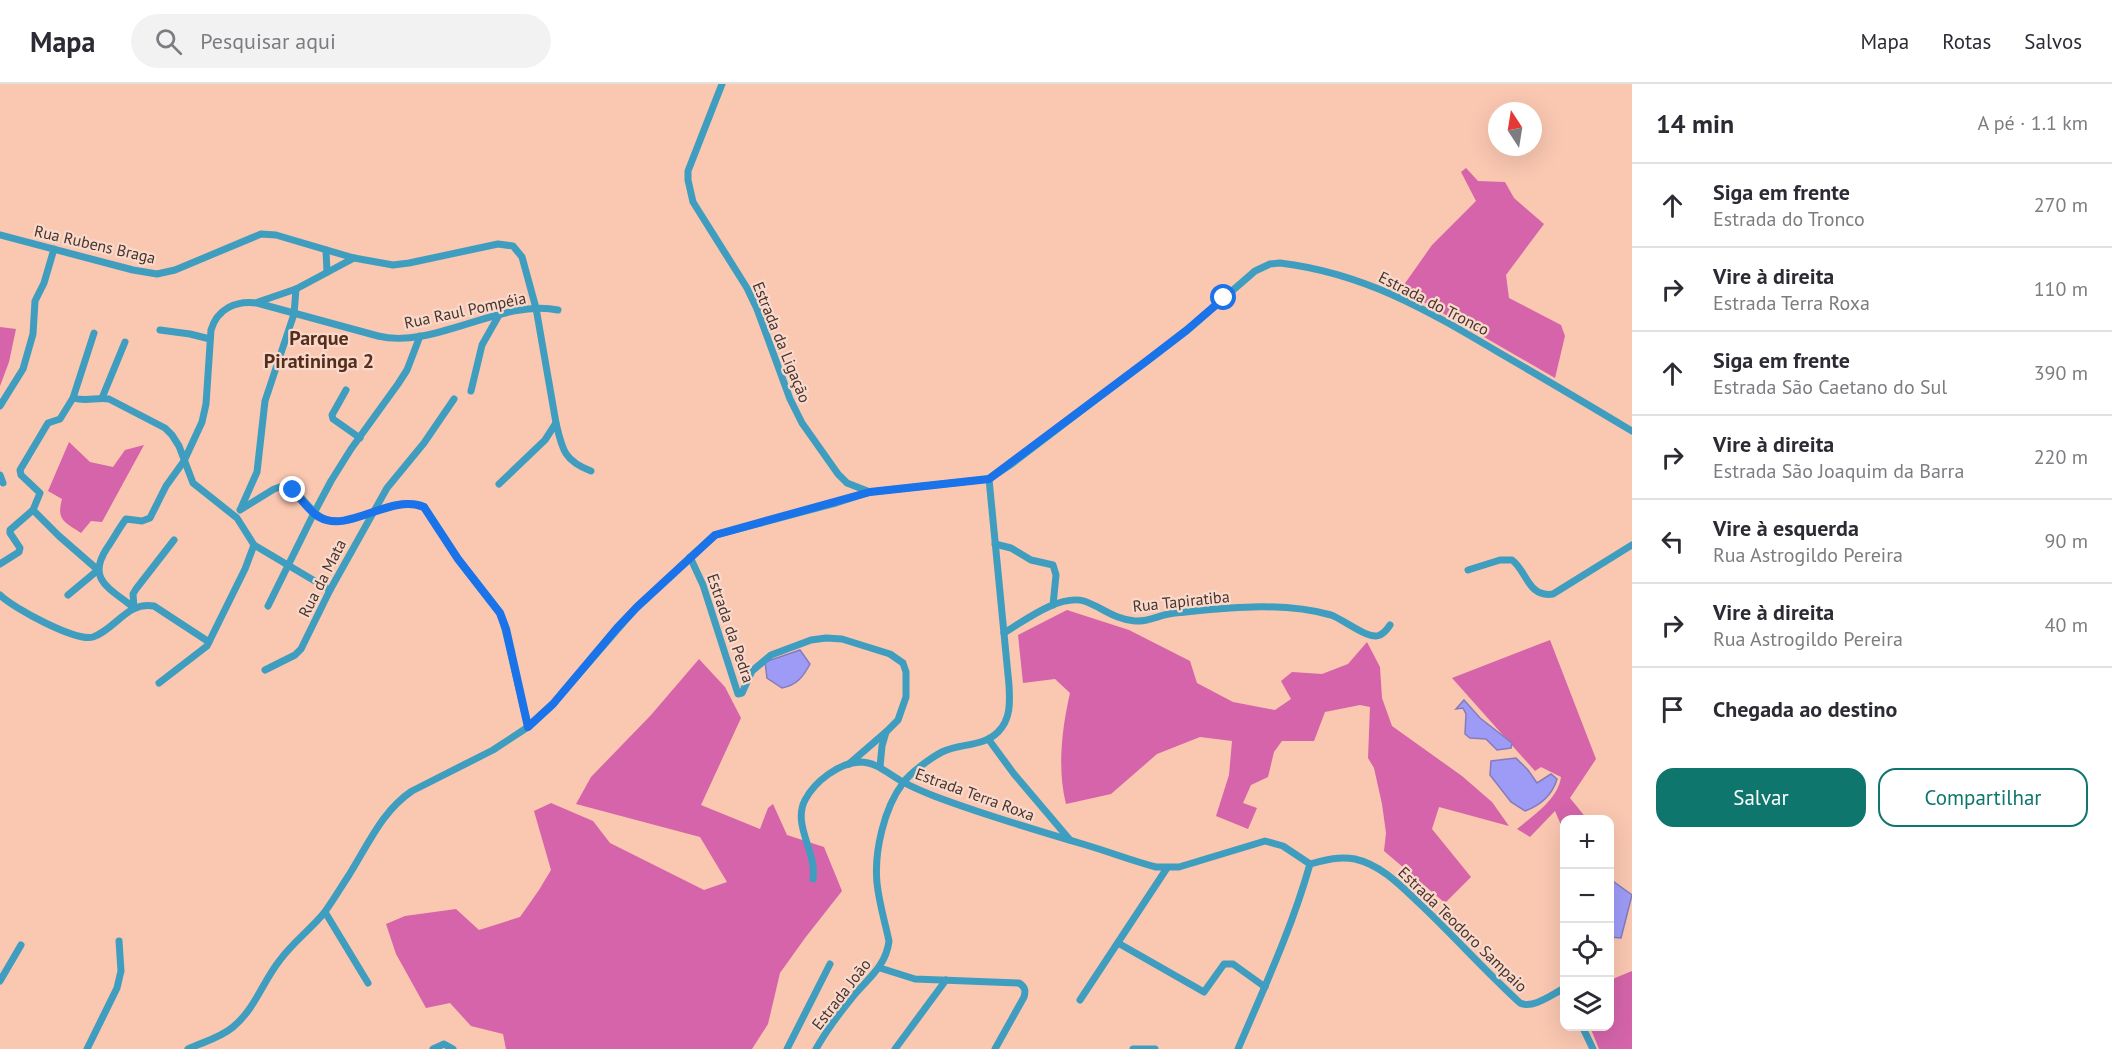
<!DOCTYPE html>
<html lang="pt">
<meta charset="utf-8">
<style>
body{margin:0;font-family:"PT Sans",sans-serif;background:#f2f2f3;color:#2b2b33}
.controls{position:absolute;right:18px;bottom:18px;display:grid;overflow:hidden;border-radius:12px;box-shadow:0 6px 24px #0002}
.controls button{width:54px;height:54px;display:grid;place-items:center;padding:0;border:0;border-bottom:2px solid #e1e1e2;background:#fff;color:#2b2b33;font:30px sans-serif}
.compass{position:absolute;left:1488px;top:18px;width:54px;height:54px;border-radius:50%;background:#fff;box-shadow:0 6px 24px #0002;rotate:348deg}
.stop{position:absolute;width:18px;height:18px;margin:-14px;border:4px solid #1a73e8;border-radius:50%;background:#fff}
.stop.end{background:#1a73e8;border-color:#fff;box-shadow:0 2px 6px #0008}
.list{margin:0;padding:0;list-style:none}
h2{display:flex;justify-content:space-between;align-items:center;height:78px;margin:0;padding:0 24px;font-size:26px}
h2 small{font-size:20px;font-weight:400;color:#7c7c81}
.list li{display:grid;grid-template-columns:39px 1fr auto;gap:18px;align-items:center;box-sizing:border-box;height:84px;padding:0 24px;border-top:2px solid #e1e1e2}
.list b{display:block;font-size:22px;white-space:nowrap}
.list p{margin:0;font-size:20px;white-space:nowrap;color:#7c7c81}
.list em{font-size:20px;font-style:normal;color:#7c7c81}
.actions{display:flex;gap:12px;padding:18px 24px}
.actions a{flex:1;padding:14px 0;border:2px solid #0f766e;border-radius:18px;text-align:center;font-size:21px;color:#0f766e}
.actions .main{background:#0f766e;color:#fff}
.icon{flex:none;width:33px;height:33px;fill:none;stroke:currentColor;stroke-width:2;stroke-linecap:round;stroke-linejoin:round}
.map{position:relative;flex:none;width:1632px;height:965px;overflow:hidden}
header{display:flex;align-items:center;gap:36px;box-sizing:border-box;height:84px;padding:0 30px;background:#fff;border-bottom:2px solid #e1e1e2}
header strong{font-size:28px}
nav{display:flex;gap:33px;margin-inline-start:auto;font-size:21px}
.search{width:420px;height:54px;background:#f2f2f3;display:flex;align-items:center;gap:15px;box-sizing:border-box;padding:0 21px;border-radius:33px;color:#7c7c81;font-size:22px}
main{display:flex}
aside{flex:1;background:#fff}
.map>svg:first-child{display:block}
.forest{fill:#d564aa}
.water{fill:#9e9bf7;stroke:#847cba;stroke-width:1.5}
.lines{fill:none;stroke-linecap:round;stroke-linejoin:round}
.minor{stroke:#3f9ebf;stroke-width:7}
.route{stroke:#1a73e8;stroke-width:8}
.labels{text-anchor:middle;stroke-width:4.5;stroke-linejoin:round;paint-order:stroke}
.street-label{font-size:16px;fill:#48342b;stroke:#f9d9cc}
.quarter-label{font-size:20px;font-weight:bold;fill:#562d1b;stroke:#f9d9cc}
</style>
<header>
<strong>Mapa</strong>
<div class="search"><svg class="icon" aria-label="search" viewBox="0 0 24 24"><circle cx="10" cy="10" r="6"/><path d="M15 15l6 6"/></svg>Pesquisar aqui</div>
<nav><a>Mapa</a><a>Rotas</a><a>Salvos</a></nav>
</header>
<main>
<div class="map">
<svg width="1632" height="965" viewBox="0 0 1632 965">
<rect width="100%" height="100%" fill="#fac7b1"/>
<g class="forest">
<path d="M1466,84L1478,97L1505,98L1514,114L1544,140L1506,191L1509,214L1561,241L1565,252L1555,294L1401,205L1432,161L1476,117L1461,88Z"/>
<path d="M0,243L16,245L9,278L0,302Z"/>
<path d="M69,358L90,378L113,383L125,366L144,361L102,438L91,437L81,449C65,438 56,437 62,415L48,407Z"/>
<path d="M1067,526L1129,546L1190,577L1197,599L1233,618L1275,626L1291,615L1281,597L1292,588L1322,590L1348,580L1367,558L1380,583L1382,614L1392,642L1462,692L1492,718L1509,742L1439,723L1432,745L1471,793L1445,819L1384,767L1386,749L1382,720L1374,684L1368,674L1370,623L1360,621L1325,628L1314,657H1282L1274,668L1268,693L1251,701L1243,719L1257,724L1248,745L1216,732L1229,691L1232,657L1200,653L1157,670L1111,710L1066,720C1057,684 1062,644 1070,609L1055,595L1023,599L1018,551Z"/>
<path d="M1550,556L1596,675L1570,714L1587,735L1564,736V748L1555,727L1530,753L1517,745C1534,731 1558,715 1561,693L1541,683L1535,687L1452,594Z"/>
<path d="M699,575L725,603L741,634L701,721L760,745L768,724L773,720L787,751L824,763L842,807L805,854L780,889L768,940L752,965H506L503,950L471,942L450,919L426,924L396,870L386,840L405,832L456,825L479,846L520,833L539,806L551,786L534,727L551,719L593,737L610,759L704,806L727,798L700,753L576,720L591,693L651,631Z"/>
<path d="M1632,887V965H1599L1590,943L1610,942V896Z"/>
</g>
<g class="water">
<path d="M800,566L810,580C803,593 797,601 782,604L767,594L765,578Z"/>
<path d="M1464,616L1480,634L1512,659L1511,664L1497,666L1486,655L1470,654L1465,650L1466,630L1463,624L1456,625Z"/>
<path d="M1516,674L1528,686L1537,699L1551,690L1557,695C1552,712 1541,721 1525,727L1511,718L1490,691L1491,677Z"/>
<path d="M1610,795L1632,811L1621,854L1610,853Z"/>
</g>
<g class="lines">
<g class="minor">
<path d="M722,0L688,87V96L693,118L747,204L757,225L790,315L802,339L838,390L847,399L870,408"/>
<path d="M0,151L133,186L157,190L175,186L261,150L276,151L354,174L393,181L409,179L498,160L513,162L522,173L536,224L556,339"/>
<path d="M326,166L327,188"/>
<path d="M258,218L296,205L354,174"/>
<path d="M160,246L190,250L210,255"/>
<path d="M346,306L332,331L333,335L360,354"/>
<path d="M471,307L482,261L499,231"/>
<path d="M73,314C87,318 96,313 109,315L165,344L172,351L179,362L193,399L237,434L254,461L330,506"/>
<path d="M102,314L125,258"/>
<path d="M0,322L23,285L33,250L35,217L44,199L54,165"/>
<path d="M0,391L3,399"/>
<path d="M989,395L1013,379L1187,246L1255,187L1270,180L1280,179C1364,189 1427,226 1498,268C1543,294 1587,320 1632,347"/>
<path d="M499,400L545,356L556,339C562,365 564,377 591,387"/>
<path d="M241,424L257,388L265,317L294,230L296,205"/>
<path d="M33,426L59,452L98,486L68,511"/>
<path d="M240,426L274,405L283,402C304,406 309,434 332,437C361,441 392,410 424,423L458,475L500,529L505,545L528,643"/>
<path d="M995,460L1011,464L1031,476L1053,481L1056,491L1053,521"/>
<path d="M690,473L703,501L738,610L742,609L752,587L771,571L811,556L826,554L842,555L890,570L903,579L906,588V613L898,636L886,648L882,662L880,683"/>
<path d="M0,480L19,468L20,464L10,449V446L33,426L40,409L21,391L20,386L48,339L60,335L73,314L94,249"/>
<path d="M1468,486L1500,476H1512C1527,487 1528,514 1553,510L1632,461"/>
<path d="M0,511C13,524 76,558 93,553C116,545 127,517 154,522L209,558"/>
<path d="M268,522L314,429L331,397L351,365L398,300L407,286L420,252"/>
<path d="M134,524C110,504 86,496 107,464C114,454 119,444 126,435L142,437L150,434L166,402L184,377L202,338L206,320L211,246C217,225 236,216 257,219L378,252C433,266 502,214 558,226"/>
<path d="M134,524L133,510L136,505L174,456"/>
<path d="M1004,549C1024,537 1059,510 1084,517C1102,523 1113,535 1135,537C1149,538 1161,530 1175,529C1227,524 1280,517 1331,531C1343,535 1369,557 1380,551C1384,549 1388,544 1390,541"/>
<path d="M265,586L295,571L301,565L330,506L387,404L424,359L454,315"/>
<path d="M159,599L207,562L245,485L254,461"/>
<path d="M989,656L1014,690L1070,756"/>
<path d="M849,680L886,648"/>
<path d="M1310,780C1325,776 1339,772 1355,775C1381,781 1400,801 1419,819C1453,851 1485,887 1520,919C1533,925 1551,911 1563,905L1564,908"/>
<path d="M813,795C817,768 792,741 805,716C815,697 839,679 860,678C878,678 890,692 905,699C914,704 924,708 934,712C984,731 1035,746 1086,761C1110,768 1132,777 1156,783H1179L1265,757L1283,762L1310,780"/>
<path d="M325,828L368,899"/>
<path d="M1118,859L1204,908L1224,880H1233L1265,903"/>
<path d="M880,884L915,895L1019,899C1025,903 1026,906 1024,913L995,965"/>
<path d="M0,897L21,861"/>
<path d="M1080,916L1167,784"/>
<path d="M1582,942L1593,965"/>
<path d="M87,965L117,904L121,887L119,857"/>
<path d="M188,965C203,958 220,954 233,943C255,925 263,897 280,876C293,858 310,846 324,829C333,817 341,803 349,791C368,761 382,727 412,707L493,666L528,643L553,620L637,523L715,451L836,419L870,408L989,395"/>
<path d="M433,965L444,960L453,965"/>
<path d="M787,965L830,880"/>
<path d="M816,965C826,947 838,931 851,915C866,896 886,883 889,857C885,838 879,819 877,799C874,768 884,724 903,699C910,689 932,673 942,668C960,659 983,663 998,648C1011,635 1010,618 1009,601L989,395"/>
<path d="M895,965L946,896"/>
<path d="M1133,965H1155"/>
<path d="M1238,965C1264,904 1292,844 1310,780"/>
</g>
</g>
<g class="lines">
<path class="route" d="M293,406C301,415 309,427 319,433C349,450 390,409 424,423L458,475L500,529L506,545L528,643L553,620L617,544L637,523L715,451L870,408L989,395L1144,279L1187,246L1224,214"/>
</g>
<g class="labels">
<g class="street-label">
<text transform="translate(95 160) rotate(13)" y="6">Rua Rubens Braga</text>
<text transform="translate(1434 219) rotate(27)" y="6">Estrada do Tronco</text>
<text transform="translate(465 226) rotate(-12)" y="6">Rua Raul Pompéia</text>
<text transform="translate(782 258) rotate(68)" y="6">Estrada da Ligação</text>
<text transform="translate(322 494) rotate(-63)" y="6">Rua da Mata</text>
<text transform="translate(1181 517) rotate(-6)" y="6">Rua Tapiratiba</text>
<text transform="translate(731 544) rotate(71)" y="6">Estrada da Pedra</text>
<text transform="translate(975 710) rotate(20)" y="6">Estrada Terra Roxa</text>
<text transform="translate(1463 845) rotate(44)" y="6">Estrada Teodoro Sampaio</text>
<text transform="translate(841 910) rotate(-52)" y="6">Estrada João</text>
</g>
<g class="quarter-label">
<text x="319" y="261">Parque<tspan x="319" dy="23">Piratininga 2</tspan></text>
</g>
</g>
</svg>
<div class="controls">
<button>+</button>
<button>−</button>
<button><svg class="icon" aria-label="locate" viewBox="0 0 24 24"><circle cx="12" cy="12" r="6"/><path d="M12 2v4M12 18v4M2 12h4M18 12h4"/></svg></button>
<button><svg class="icon" aria-label="layers" viewBox="0 0 24 24"><path d="M12 4l9 5-9 5-9-5zM3 14l9 5 9-5"/></svg></button>
</div>
<svg class="compass" viewBox="-18 -18 36 36"><path d="M0-13l5 13h-10z" fill="#e53935"/><path d="M0 13l5-13h-10z" fill="#7c7c81"/></svg>
<div class="stop" style="left:1224px;top:214px"></div>
<div class="stop end" style="left:293px;top:406px"></div>
</div>
<aside>
<h2>14 min<small>A pé · 1.1 km</small></h2>
<ul class="list">
<li><svg class="icon" aria-label="ahead" viewBox="0 0 24 24"><path d="M12 20V5M6 11l6-6 6 6"/></svg><div><b>Siga em frente</b><p>Estrada do Tronco</p></div><em>270 m</em></li>
<li><svg class="icon" aria-label="right" viewBox="0 0 24 24"><path d="M7 20v-9h11M14 6l5 5-5 5"/></svg><div><b>Vire à direita</b><p>Estrada Terra Roxa</p></div><em>110 m</em></li>
<li><svg class="icon" aria-label="ahead" viewBox="0 0 24 24"><path d="M12 20V5M6 11l6-6 6 6"/></svg><div><b>Siga em frente</b><p>Estrada São Caetano do Sul</p></div><em>390 m</em></li>
<li><svg class="icon" aria-label="right" viewBox="0 0 24 24"><path d="M7 20v-9h11M14 6l5 5-5 5"/></svg><div><b>Vire à direita</b><p>Estrada São Joaquim da Barra</p></div><em>220 m</em></li>
<li><svg class="icon" aria-label="left" viewBox="0 0 24 24"><path d="M17 20v-9H6M10 6l-5 5 5 5"/></svg><div><b>Vire à esquerda</b><p>Rua Astrogildo Pereira</p></div><em>90 m</em></li>
<li><svg class="icon" aria-label="right" viewBox="0 0 24 24"><path d="M7 20v-9h11M14 6l5 5-5 5"/></svg><div><b>Vire à direita</b><p>Rua Astrogildo Pereira</p></div><em>40 m</em></li>
<li><svg class="icon" aria-label="arrive" viewBox="0 0 24 24"><path d="M6 21V4h12l-3 4 3 4H6"/></svg><div><b>Chegada ao destino</b></div></li>
</ul>
<div class="actions"><a class="main">Salvar</a><a>Compartilhar</a></div>
</aside>
</main>
